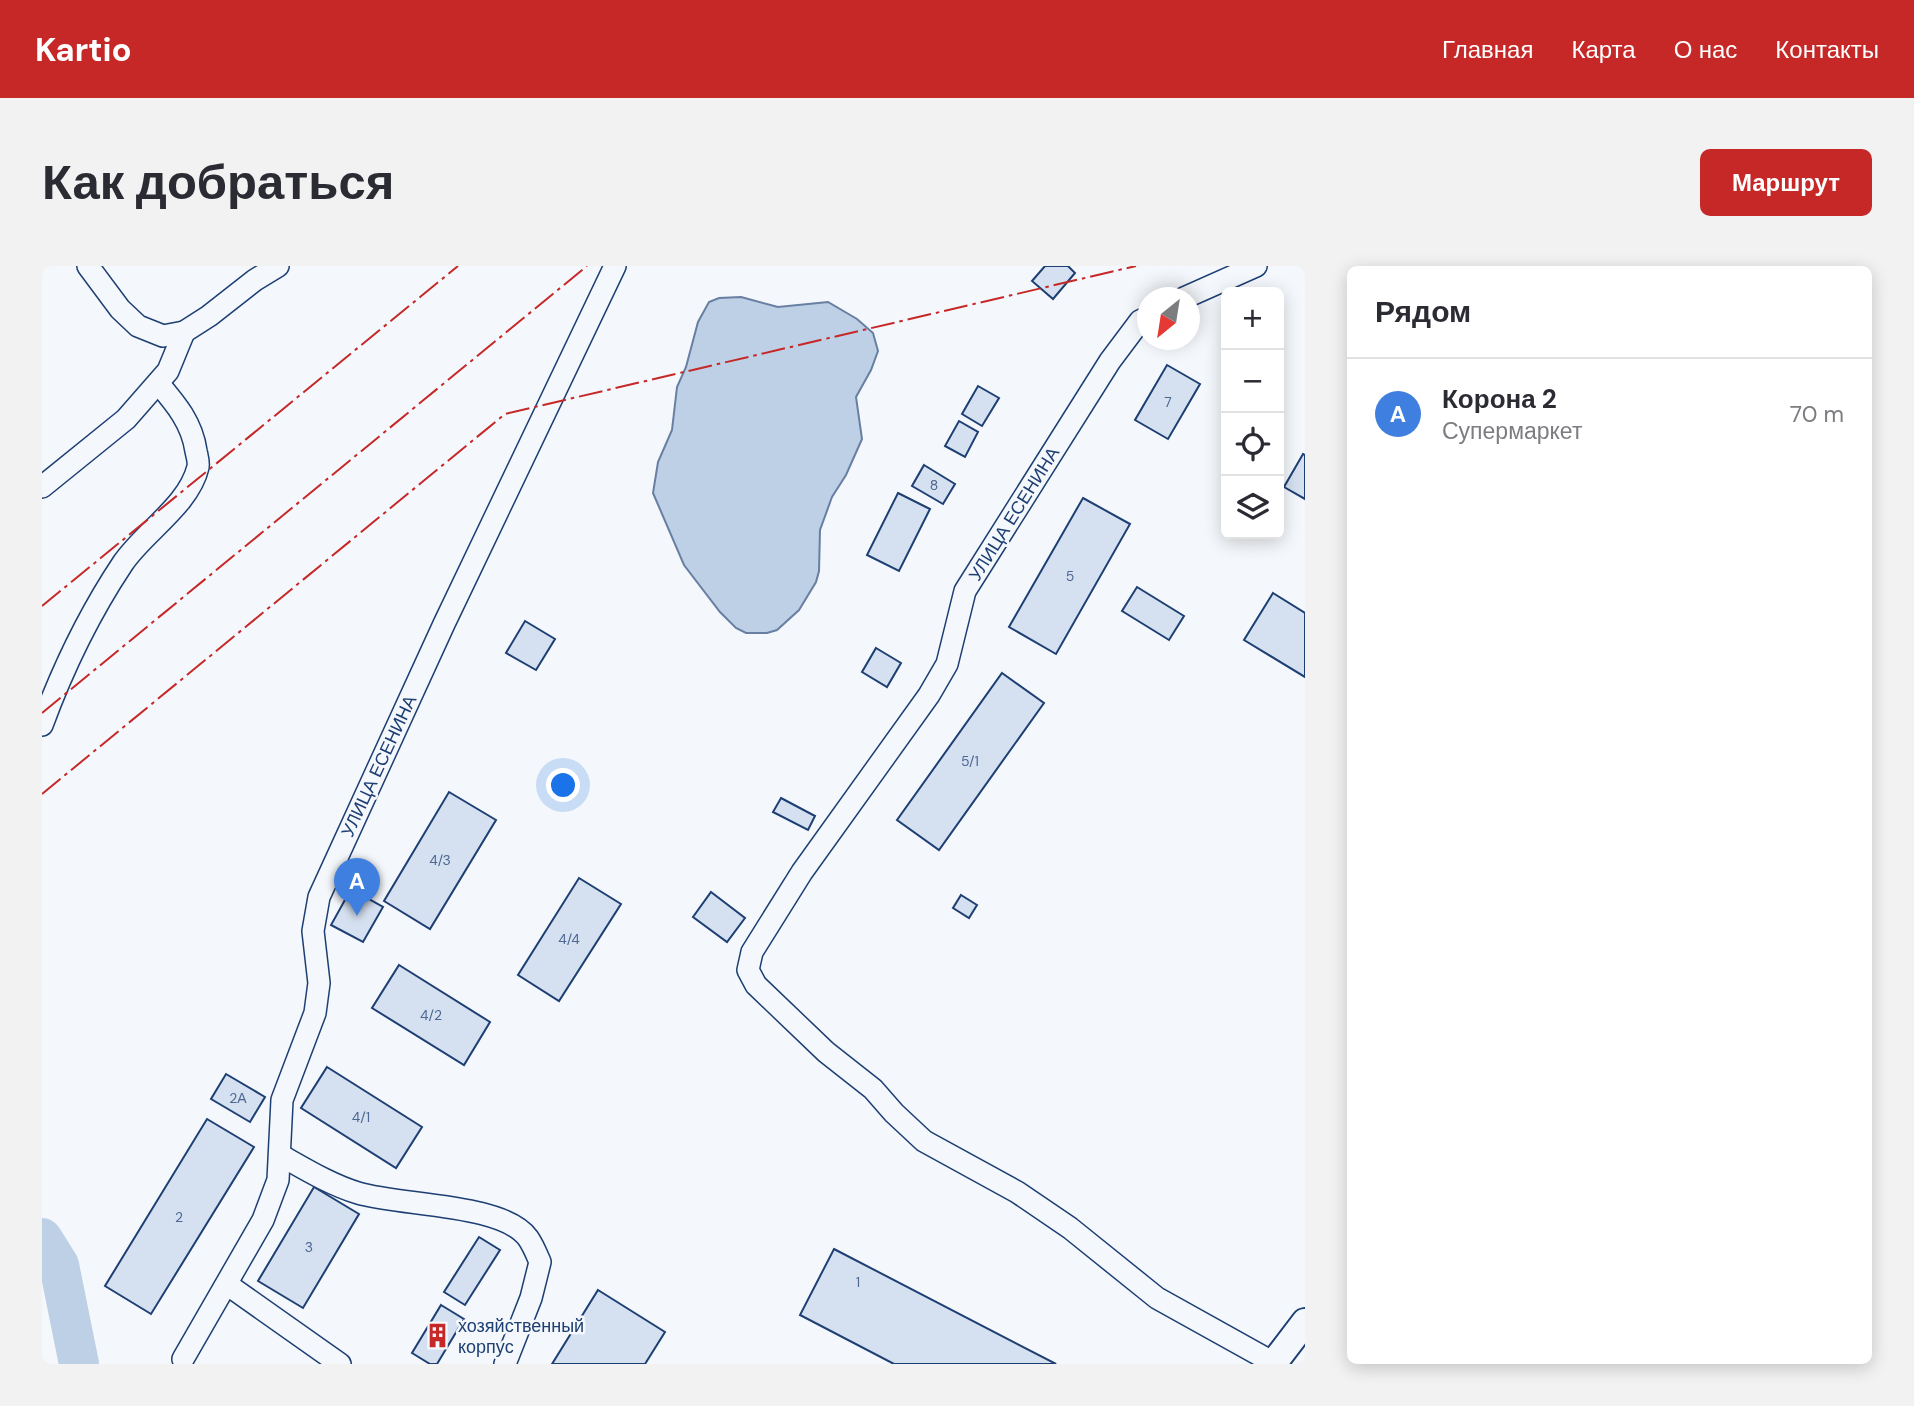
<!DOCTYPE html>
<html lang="ru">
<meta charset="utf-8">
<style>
body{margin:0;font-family:"DM Sans",sans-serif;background:#f2f2f3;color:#2b2b33}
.controls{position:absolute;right:21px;top:21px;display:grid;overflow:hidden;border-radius:10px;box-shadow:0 4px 18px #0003}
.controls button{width:63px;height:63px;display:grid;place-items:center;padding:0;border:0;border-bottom:2px solid #e1e1e2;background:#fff;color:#2b2b33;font:35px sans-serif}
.compass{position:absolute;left:1095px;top:21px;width:63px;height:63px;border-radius:50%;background:#fff;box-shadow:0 4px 18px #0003;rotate:210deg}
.you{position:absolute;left:522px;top:520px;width:24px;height:24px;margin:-18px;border:5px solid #fff;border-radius:50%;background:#1a73e8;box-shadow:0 0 0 10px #1a73e833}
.badge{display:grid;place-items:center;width:46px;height:46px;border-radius:50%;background:#c62828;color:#fff;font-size:23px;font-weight:700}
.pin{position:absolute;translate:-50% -58px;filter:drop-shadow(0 2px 4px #0008)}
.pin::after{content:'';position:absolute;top:37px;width:24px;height:21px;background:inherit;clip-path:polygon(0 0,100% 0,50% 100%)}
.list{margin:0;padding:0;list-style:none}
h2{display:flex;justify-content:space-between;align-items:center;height:91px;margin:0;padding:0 28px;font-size:30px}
h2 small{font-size:23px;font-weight:400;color:#7c7c81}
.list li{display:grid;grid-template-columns:46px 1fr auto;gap:21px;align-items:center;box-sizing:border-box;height:112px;padding:0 28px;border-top:2px solid #e1e1e2}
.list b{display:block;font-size:26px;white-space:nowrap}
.list p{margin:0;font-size:23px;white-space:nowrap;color:#7c7c81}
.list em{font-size:23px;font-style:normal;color:#7c7c81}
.icon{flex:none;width:38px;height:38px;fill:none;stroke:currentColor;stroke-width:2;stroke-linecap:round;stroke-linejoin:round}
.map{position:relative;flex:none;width:1263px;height:1098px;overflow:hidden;border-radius:10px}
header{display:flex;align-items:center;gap:42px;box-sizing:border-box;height:98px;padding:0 35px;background:#c62828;color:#fff}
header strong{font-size:33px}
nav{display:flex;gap:38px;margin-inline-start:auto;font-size:24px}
.intro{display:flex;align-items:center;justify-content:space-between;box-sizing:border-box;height:168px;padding:0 42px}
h1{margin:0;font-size:49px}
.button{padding:18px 32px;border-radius:10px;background:#c62828;color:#fff;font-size:24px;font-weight:700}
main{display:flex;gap:42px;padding:0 42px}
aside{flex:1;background:#fff;border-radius:10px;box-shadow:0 4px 18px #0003}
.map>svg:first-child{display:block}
.water{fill:#bed0e5;stroke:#687fa3;stroke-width:2}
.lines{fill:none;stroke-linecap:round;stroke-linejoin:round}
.river{stroke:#bed0e5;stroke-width:40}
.building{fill:#d5e0f0;stroke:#1d3f73;stroke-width:2}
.minor-casing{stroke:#1d3f73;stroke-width:24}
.tertiary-casing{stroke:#1d3f73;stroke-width:30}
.minor{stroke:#f4f7fb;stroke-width:21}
.tertiary{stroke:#f4f7fb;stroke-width:26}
.power{stroke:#c62828;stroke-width:2;stroke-dasharray:24 5 3.5 5;stroke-linecap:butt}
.labels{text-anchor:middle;stroke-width:5;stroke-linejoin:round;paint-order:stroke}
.number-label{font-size:14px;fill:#4b6792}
.street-label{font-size:18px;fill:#1d3f73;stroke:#f4f7fb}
.poi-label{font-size:18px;fill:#1d3f73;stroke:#f4f7fb;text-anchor:start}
</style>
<header>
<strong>Kartio</strong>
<nav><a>Главная</a><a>Карта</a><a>О нас</a><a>Контакты</a></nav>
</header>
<div class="intro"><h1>Как добраться</h1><a class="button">Маршрут</a></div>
<main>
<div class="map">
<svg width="1263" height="1098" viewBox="0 0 1263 1098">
<rect width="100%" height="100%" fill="#f4f7fb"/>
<path class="water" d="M699,31L736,41L786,36L815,53L831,67L836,85L829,104L814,131L820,173L804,209L790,231L778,264L777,305L774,316L757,344L735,364L725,367H704L694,362L678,346L642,299L611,227L616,196L630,164L635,121L644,101L656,56L667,36L677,32Z"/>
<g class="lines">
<path class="river" d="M0,972L17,999L37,1098"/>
</g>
<g class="building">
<path d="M1003,0H1026L1033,7L1011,33L990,15Z"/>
<path d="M1125,99L1158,118L1126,173L1093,154Z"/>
<path d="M936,120L957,132L940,160L920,148Z"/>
<path d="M917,155L936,166L923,191L903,180Z"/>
<path d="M1261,188L1263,189V233L1242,221Z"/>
<path d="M882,199L913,218L901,238L870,220Z"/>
<path d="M856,227L888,243L857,305L825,289Z"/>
<path d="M1041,232L1088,258L1014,388L967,361Z"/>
<path d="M1095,321L1142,350L1127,374L1080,345Z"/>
<path d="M1231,327L1263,347V411L1202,374Z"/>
<path d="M483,355L513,373L494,404L464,387Z"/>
<path d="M834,382L859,397L845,421L820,406Z"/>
<path d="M960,407L1002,437L897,584L855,554Z"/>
<path d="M407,526L454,554L388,663L342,635Z"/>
<path d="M739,532L773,550L766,564L731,546Z"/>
<path d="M537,612L579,638L517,735L476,709Z"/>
<path d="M309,623L341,641L321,676L289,659Z"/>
<path d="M669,626L703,652L685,676L651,651Z"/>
<path d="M919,629L935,639L927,652L911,642Z"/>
<path d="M357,699L448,756L422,799L330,742Z"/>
<path d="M285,801L380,861L354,902L259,842Z"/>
<path d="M184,808L223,831L208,856L169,833Z"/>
<path d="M165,853L212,881L109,1048L63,1020Z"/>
<path d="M272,921L317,948L261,1042L216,1015Z"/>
<path d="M437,971L458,984L423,1039L402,1026Z"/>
<path d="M792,983L1014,1098H852L758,1049Z"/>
<path d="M556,1024L623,1066L603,1098H510Z"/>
<path d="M399,1039L422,1053L395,1098H388L370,1087Z"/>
</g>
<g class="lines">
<defs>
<g id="minor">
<path d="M46,0L78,43L96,60L121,70L142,66L167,50L213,14L236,0"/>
<path d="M1142,32L1214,0"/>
<path d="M1106,51L1098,55L1068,95L923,325L905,398L887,429L760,606L710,686L706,704L714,719L784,786L831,823L852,847L882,875L975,926L1028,962L1115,1032L1232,1097"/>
<path d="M0,221L84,153L126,105L142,66"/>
<path d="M0,459C21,402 47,348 81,297C102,266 147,239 156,201C157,196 155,190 154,185C150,157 134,138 116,117"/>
<path d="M238,889C263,903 289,919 316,927C358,940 461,937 486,972C491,979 495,989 498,996L489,1032L463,1098"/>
<path d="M186,1019L298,1098"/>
<path d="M141,1093L221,954L236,914L240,834L273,747L277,717L271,665L277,631L402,358L573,0"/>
</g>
<path id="tertiary" d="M1231,1098L1263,1056"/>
</defs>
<use href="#minor" class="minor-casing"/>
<use href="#tertiary" class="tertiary-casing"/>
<use href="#minor" class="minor"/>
<use href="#tertiary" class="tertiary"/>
<g class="power">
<path d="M0,340L416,0"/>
<path d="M0,447L545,0"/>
<path d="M0,528L463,148L1094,0"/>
</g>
</g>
<defs>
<symbol id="building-bare" viewBox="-9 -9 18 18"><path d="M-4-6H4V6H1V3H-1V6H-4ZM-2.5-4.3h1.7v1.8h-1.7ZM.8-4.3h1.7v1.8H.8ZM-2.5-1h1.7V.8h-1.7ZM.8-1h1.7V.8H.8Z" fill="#c62828" stroke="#f4f7fb" stroke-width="2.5" paint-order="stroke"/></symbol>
</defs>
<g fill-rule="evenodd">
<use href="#building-bare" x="378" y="1052" width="35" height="35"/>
</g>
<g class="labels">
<g class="number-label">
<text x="1126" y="141">7</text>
<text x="892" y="224">8</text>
<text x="1028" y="315">5</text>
<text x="928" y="500">5/1</text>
<text x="398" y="599">4/3</text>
<text x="527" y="678">4/4</text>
<text x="389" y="754">4/2</text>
<text x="196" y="837">2А</text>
<text x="319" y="856">4/1</text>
<text x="137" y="956">2</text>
<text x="267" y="986">3</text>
<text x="816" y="1021">1</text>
</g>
<g class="street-label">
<text transform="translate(972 248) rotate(-58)" y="6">УЛИЦА ЕСЕНИНА</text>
<text transform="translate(337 500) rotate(-65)" y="6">УЛИЦА ЕСЕНИНА</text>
</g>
<g class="poi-label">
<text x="416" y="1066">хозяйственный<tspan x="416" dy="21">корпус</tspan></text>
</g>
</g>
</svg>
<div class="controls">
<button>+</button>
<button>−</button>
<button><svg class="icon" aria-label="locate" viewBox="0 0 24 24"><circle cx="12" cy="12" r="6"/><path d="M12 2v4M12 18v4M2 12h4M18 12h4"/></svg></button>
<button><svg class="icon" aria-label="layers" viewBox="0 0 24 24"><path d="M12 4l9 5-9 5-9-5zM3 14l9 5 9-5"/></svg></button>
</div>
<svg class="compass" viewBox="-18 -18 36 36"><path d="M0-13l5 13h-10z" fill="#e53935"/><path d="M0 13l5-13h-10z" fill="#7c7c81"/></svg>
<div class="you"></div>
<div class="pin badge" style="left:315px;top:650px;background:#3f7fe0">A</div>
</div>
<aside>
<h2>Рядом<small></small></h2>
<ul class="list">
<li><span class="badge" style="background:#3f7fe0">A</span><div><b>Корона 2</b><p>Супермаркет</p></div><em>70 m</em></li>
</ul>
</aside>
</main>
